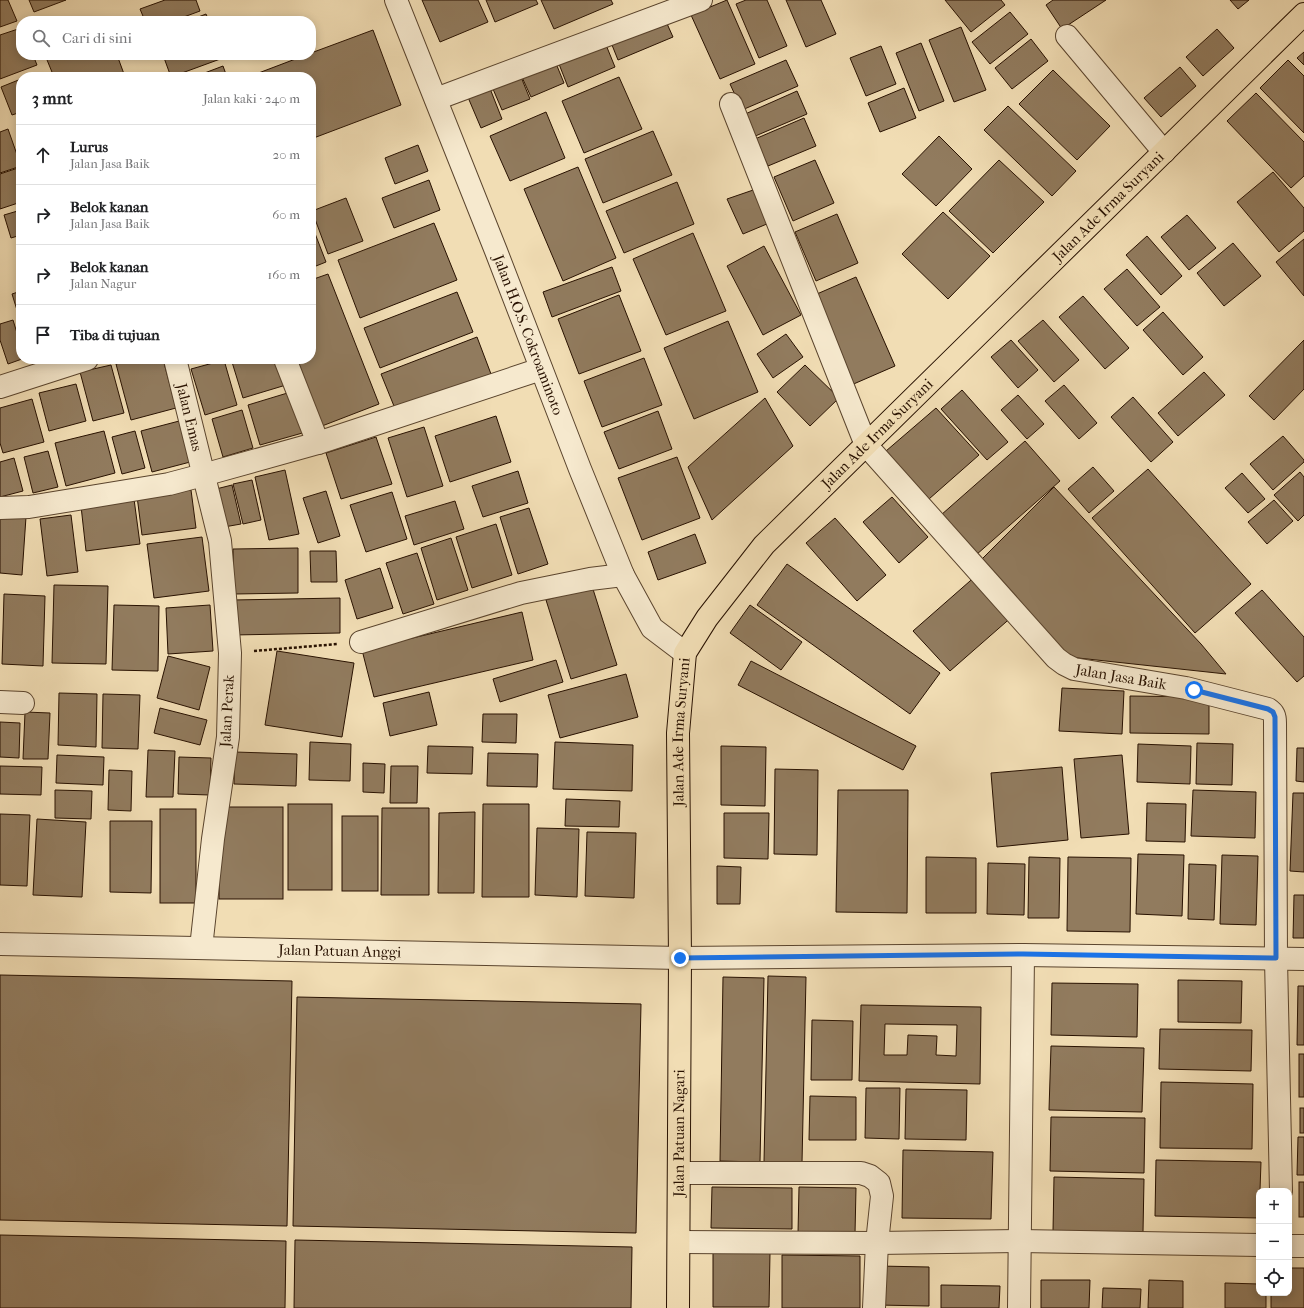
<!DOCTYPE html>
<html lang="id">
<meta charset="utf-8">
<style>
body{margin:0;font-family:"IM FELL French Canon",serif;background:#f2f2f2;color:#202124}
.controls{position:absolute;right:12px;bottom:12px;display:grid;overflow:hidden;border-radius:8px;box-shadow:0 2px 10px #0003}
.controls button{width:36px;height:36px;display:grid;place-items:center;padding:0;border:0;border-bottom:1px solid #e0e0e0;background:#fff;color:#202124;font:20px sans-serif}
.stop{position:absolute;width:12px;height:12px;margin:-9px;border:3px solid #1a73e8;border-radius:50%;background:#fff}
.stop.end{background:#1a73e8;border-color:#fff;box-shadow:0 1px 4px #0008}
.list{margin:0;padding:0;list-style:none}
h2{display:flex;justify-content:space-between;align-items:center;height:52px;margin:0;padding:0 16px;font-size:17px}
h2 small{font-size:13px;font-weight:400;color:#757577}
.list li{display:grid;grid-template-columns:26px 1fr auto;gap:12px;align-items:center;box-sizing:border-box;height:60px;padding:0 16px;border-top:1px solid #e0e0e0}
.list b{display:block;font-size:15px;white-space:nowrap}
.list p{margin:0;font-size:13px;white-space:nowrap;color:#757577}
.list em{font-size:13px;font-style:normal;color:#757577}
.icon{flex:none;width:22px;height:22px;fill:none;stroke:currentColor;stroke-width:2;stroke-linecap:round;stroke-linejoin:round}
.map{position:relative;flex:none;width:1304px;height:1308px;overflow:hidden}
.search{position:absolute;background:#fff;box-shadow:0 2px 10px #0003;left:16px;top:16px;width:300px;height:44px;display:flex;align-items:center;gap:10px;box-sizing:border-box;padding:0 14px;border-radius:16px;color:#757577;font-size:15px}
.panel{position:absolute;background:#fff;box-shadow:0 2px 10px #0003;left:16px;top:72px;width:300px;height:292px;border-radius:16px}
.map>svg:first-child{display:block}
.building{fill:#917b5e;stroke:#281100;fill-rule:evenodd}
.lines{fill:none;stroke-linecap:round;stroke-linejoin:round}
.minor-casing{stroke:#5a442d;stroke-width:24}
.major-casing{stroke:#281100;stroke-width:24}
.path{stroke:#281100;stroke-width:2.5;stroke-dasharray:3 2;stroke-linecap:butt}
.minor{stroke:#f6e9ce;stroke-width:22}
.major{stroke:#f1ddb4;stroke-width:22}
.route{stroke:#1a73e8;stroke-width:5}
.labels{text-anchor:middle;stroke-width:3.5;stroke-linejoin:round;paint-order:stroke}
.street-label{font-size:15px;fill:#281100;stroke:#f6e9ce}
</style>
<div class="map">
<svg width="1304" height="1308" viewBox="0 0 1304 1308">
<rect width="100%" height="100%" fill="#f1ddb4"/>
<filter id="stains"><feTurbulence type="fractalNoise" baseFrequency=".005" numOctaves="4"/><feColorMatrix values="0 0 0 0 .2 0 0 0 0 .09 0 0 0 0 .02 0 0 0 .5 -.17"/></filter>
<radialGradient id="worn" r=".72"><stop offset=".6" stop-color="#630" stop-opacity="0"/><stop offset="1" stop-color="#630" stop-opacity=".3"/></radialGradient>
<g class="building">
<path d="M0,0H8L17,21L0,27Z"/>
<path d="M29,0H66L34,12Z"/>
<path d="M165,0H196L200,11L173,21H145L140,9Z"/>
<path d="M422,0H478L488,22L440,42Z"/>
<path d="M486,0H536L538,4L495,22Z"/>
<path d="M541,0H611L613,4L554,29Z"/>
<path d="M727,0L755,64L720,79L691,15Z"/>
<path d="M746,0H767L787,46L759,58L736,4Z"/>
<path d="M786,0H821L836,34L806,47Z"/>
<path d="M945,0H1001L1005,5L971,32Z"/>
<path d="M1053,0H1106L1062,29L1046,5Z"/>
<path d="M1230,0H1249L1238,9Z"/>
<path d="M1010,12L1028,34L990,64L972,42Z"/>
<path d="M206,14L209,21H188Z"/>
<path d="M664,17L673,37L618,60L610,40Z"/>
<path d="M961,27L986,90L954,102L929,40Z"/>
<path d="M21,28V55H33L37,65L0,79V35Z"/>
<path d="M1217,29L1234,48L1203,76L1186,57Z"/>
<path d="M373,30L401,105L311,139V77H248L306,55H311V53Z"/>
<path d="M1031,39L1048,61L1012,89L995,68Z"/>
<path d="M604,40L615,67L568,87L557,59Z"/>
<path d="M921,43L944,101L919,111L896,53Z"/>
<path d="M881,46L896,84L866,96L850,58Z"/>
<path d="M1304,52V65L1297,58Z"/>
<path d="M45,55H117L124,74L116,77H54Z"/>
<path d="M163,55H222L223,58L171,77Z"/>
<path d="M786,60L798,86L742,110L730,84Z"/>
<path d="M1288,60L1304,76V133L1260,88Z"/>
<path d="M555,61L564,83L531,97L521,75Z"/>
<path d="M223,66L227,77H194Z"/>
<path d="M1180,67L1196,86L1161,117L1144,98Z"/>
<path d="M1053,70L1110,126L1077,160L1019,104Z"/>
<path d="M521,77L530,99L502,110L493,89Z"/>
<path d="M619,77L642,129L584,153L562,101Z"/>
<path d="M21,79V112L12,115L1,87Z"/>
<path d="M489,86L502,119L481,128L467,95Z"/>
<path d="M904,88L916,118L880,132L868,103Z"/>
<path d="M797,91L807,114L753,137L743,115Z"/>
<path d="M1256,93L1304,142V176L1291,188L1227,121Z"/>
<path d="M1008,106L1076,171L1052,196L984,130Z"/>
<path d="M546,112L565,158L510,181L490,136Z"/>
<path d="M804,118L816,146L768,166L755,139Z"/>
<path d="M8,129L21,166L0,173V132Z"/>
<path d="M653,131L672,175L603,203L585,159Z"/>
<path d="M939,136L972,169L936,206L902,174Z"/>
<path d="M418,145L428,171L395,184L385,158Z"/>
<path d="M815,160L834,203L793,221L774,177Z"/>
<path d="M999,160L1044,202L993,253L949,211Z"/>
<path d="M578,167L616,258L563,281L524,189Z"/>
<path d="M18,168L21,177V202L0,209V174Z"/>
<path d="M1273,172L1304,208V231L1279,252L1237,202Z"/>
<path d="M429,180L440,210L394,228L382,198Z"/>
<path d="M677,182L694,224L624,253L606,211Z"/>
<path d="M762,187L774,221L743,234L727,199Z"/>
<path d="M346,198L363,241L328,254L312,211Z"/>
<path d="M21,210V235L11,238L4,215Z"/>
<path d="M943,212L990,256L948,299L902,254Z"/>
<path d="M837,214L858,263L816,281L795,232Z"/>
<path d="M1187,215L1216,248L1189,270L1161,237Z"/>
<path d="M311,223L326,262L311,268Z"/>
<path d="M434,223L457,280L360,318L338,260Z"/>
<path d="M693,233L726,311L666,335L633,259Z"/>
<path d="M1147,236L1182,276L1161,295L1126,255Z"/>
<path d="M1304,239V296L1276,262Z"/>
<path d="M1233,243L1261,276L1224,306L1197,273Z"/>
<path d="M764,246L801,315L763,335L727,266Z"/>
<path d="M612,267L621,291L552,317L543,292Z"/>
<path d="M1127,269L1160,307L1137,326L1104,289Z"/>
<path d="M328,274L379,404L322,426L296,359H311V280Z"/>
<path d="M856,277L895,366L849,386L810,297Z"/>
<path d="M21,291V323L12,294Z"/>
<path d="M457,292L473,332L380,368L364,328Z"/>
<path d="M619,295L641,351L579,374L558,319Z"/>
<path d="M1083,296L1129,348L1105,369L1059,317Z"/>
<path d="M1163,312L1203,357L1183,375L1143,330Z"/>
<path d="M13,320L21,346L22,359L8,364L0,340V324Z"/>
<path d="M1043,320L1079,360L1054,382L1018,341Z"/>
<path d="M728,321L758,392L694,419L664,348Z"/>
<path d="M786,334L803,357L773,378L757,354Z"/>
<path d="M477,337L491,374L396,411L381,374Z"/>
<path d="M1011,340L1038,370L1018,388L991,357Z"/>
<path d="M1304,340V389L1274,420L1249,396Z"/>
<path d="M644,358L662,405L602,427L584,381Z"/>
<path d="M136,359H163L176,408L131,420L116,364Z"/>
<path d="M242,359H279L286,385L243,398L232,362Z"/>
<path d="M224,360L237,405L205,415L191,369Z"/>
<path d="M111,365L124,413L93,421L80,372Z"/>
<path d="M805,365L839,398L810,426L777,392Z"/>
<path d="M1204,372L1225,395L1178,436L1158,413Z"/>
<path d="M76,384L86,421L49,431L39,393Z"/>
<path d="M1064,385L1097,423L1079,439L1045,401Z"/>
<path d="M962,390L1008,442L987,460L941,409Z"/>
<path d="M294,391L306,432L260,445L248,405Z"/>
<path d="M1018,395L1044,424L1027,439L1001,410Z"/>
<path d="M1133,397L1173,442L1151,462L1111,417Z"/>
<path d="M765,398L793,446L712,520L688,467Z"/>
<path d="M32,399L44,442L3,453L0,443V408Z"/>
<path d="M936,408L979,455L929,499L886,451Z"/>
<path d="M242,410L253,448L223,457L212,419Z"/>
<path d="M658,411L672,449L619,469L604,432Z"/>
<path d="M496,416L511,462L450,482L435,436Z"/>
<path d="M183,420L194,461L152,472L141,431Z"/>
<path d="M424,427L443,486L407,497L388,438Z"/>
<path d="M104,431L115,473L66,486L55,443Z"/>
<path d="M135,431L145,468L122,474L112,437Z"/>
<path d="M1283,436L1304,460V462L1273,490L1250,464Z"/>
<path d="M376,437L392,484L341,499L326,453Z"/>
<path d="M1025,441L1060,481L976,555L941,515Z"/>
<path d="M48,451L58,487L33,493L24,457Z"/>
<path d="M677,457L700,518L642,540L618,478Z"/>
<path d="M14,458L23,491L0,497V462Z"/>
<path d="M1093,467L1114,491L1089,513L1068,489Z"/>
<path d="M1148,469L1251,584L1195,633L1092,518Z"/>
<path d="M285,470L299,534L269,540L255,477Z"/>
<path d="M518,471L528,503L483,517L472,486Z"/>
<path d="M1300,472L1304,477V515L1298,521L1274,495Z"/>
<path d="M1242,473L1265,499L1248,513L1225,488Z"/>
<path d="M252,480L261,520L243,524L233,484Z"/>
<path d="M232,485L241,524L224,527L216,489Z"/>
<path d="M1054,487L1201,644L1226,674L1069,657L979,562Z"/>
<path d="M191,490L196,528L142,535L137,496Z"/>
<path d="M326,491L340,536L318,543L303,498Z"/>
<path d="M392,492L407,539L366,552L350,505Z"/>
<path d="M892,497L928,537L899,563L863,522Z"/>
<path d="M134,499L140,544L86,551L81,506Z"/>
<path d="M1274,500L1293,521L1267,544L1248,522Z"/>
<path d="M455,501L464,529L414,545L405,516Z"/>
<path d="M529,508L548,564L518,574L500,517Z"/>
<path d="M0,515L26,517L22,575L0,573Z"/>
<path d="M71,515L78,572L47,576L40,519Z"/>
<path d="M835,518L886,575L857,601L806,543Z"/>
<path d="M496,524L512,575L472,588L456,537Z"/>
<path d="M695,534L706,563L658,580L648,552Z"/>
<path d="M202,537L209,591L154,598L147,544Z"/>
<path d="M451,538L468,590L437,600L421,548Z"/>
<path d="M298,548V593L234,594L233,549Z"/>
<path d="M310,551H336L337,582H311Z"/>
<path d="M417,553L434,604L403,614L386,563Z"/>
<path d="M787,564L940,673L910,714L757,605Z"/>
<path d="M380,568L393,608L357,619L345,580Z"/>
<path d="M978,574L1014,615L950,671L913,631Z"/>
<path d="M54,585L108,586L106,664L52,663Z"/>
<path d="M592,586L617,665L571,679L546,600Z"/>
<path d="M1262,590L1304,637V676L1297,682L1235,613Z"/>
<path d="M4,594L45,596L43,666L2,664Z"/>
<path d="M340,598V633L233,635V600Z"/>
<path d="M114,605L159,606L158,671L112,670Z"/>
<path d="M210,605L213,651L168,654L166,608Z"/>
<path d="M750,605L802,642L781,670L730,633Z"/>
<path d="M522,612L533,660L374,697L362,650Z"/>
<path d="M277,651L354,663L342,737L265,725Z"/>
<path d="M168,656L210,667L199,710L157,698Z"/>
<path d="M556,660L563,682L500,702L493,679Z"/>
<path d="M751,661L916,746L903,770L738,685Z"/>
<path d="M626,674L638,717L560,738L548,695Z"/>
<path d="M1062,688L1124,691L1122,734L1059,731Z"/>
<path d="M429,692L437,725L390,736L383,703Z"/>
<path d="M59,693L97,694L96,747L58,745Z"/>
<path d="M103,694L140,695L138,749L102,748Z"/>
<path d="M1130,696L1209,697V734L1130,733Z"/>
<path d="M160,708L207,720L200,745L154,733Z"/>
<path d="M25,712L50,713L48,759H23Z"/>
<path d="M483,714H517L516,743L482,742Z"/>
<path d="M0,722L20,723L19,758L0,757Z"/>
<path d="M310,742L351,744L350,781L309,780Z"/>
<path d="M555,742L633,745L632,791L553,789Z"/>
<path d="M1197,743L1233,744L1232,785L1196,784Z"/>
<path d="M1138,744L1191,746L1190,784L1137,782Z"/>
<path d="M428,746L473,747L472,774L427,773Z"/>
<path d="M721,746L766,747L765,806L721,805Z"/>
<path d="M1297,748H1304V782L1296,781Z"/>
<path d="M148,750L175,751L173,797H146Z"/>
<path d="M235,752L297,754L296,786L234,784Z"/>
<path d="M488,753L538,754L537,787L487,786Z"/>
<path d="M57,755L104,757L103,785L56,783Z"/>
<path d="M1122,755L1129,834L1081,838L1074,759Z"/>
<path d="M179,757L211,758L210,795L178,794Z"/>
<path d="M363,763L385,764L384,793L363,792Z"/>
<path d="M0,766L42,767L41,795L0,794Z"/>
<path d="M391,766H418L417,803H390Z"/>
<path d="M1062,767L1068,840L997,847L991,773Z"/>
<path d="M775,769L818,770L817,855L774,854Z"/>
<path d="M109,770L132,771L131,811L108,810Z"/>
<path d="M55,790L92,791L91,819L55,818Z"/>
<path d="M838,790H908L907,913L836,912Z"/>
<path d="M1193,790L1256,792L1255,838L1191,836Z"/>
<path d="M1293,793H1304V872L1290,871Z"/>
<path d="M566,799L620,801L619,827L565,826Z"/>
<path d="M1147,803L1186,804L1185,842L1146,841Z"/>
<rect x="288" y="804" width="44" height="86"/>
<path d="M483,804H529V897H482Z"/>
<rect x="219" y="807" width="64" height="92"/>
<path d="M382,808H429V895H381Z"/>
<rect x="160" y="809" width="36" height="94"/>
<path d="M475,812L474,893H438L439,813Z"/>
<path d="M724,813H769L768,859L724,858Z"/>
<path d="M0,814L30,815L27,886L0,885Z"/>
<rect x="342" y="816" width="36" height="75"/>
<path d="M37,819L86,822L82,897L33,895Z"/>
<path d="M110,821H152L151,893L110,892Z"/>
<path d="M537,828L579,829L577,897L535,895Z"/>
<path d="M587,832L636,833L634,898L585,896Z"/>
<path d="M1138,854L1184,855L1182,916L1136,914Z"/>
<path d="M1222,855L1258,856L1256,925L1220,924Z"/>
<path d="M926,857L976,858V913H926Z"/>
<path d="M1029,857L1060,858L1059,918H1028Z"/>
<path d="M1068,857L1131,858L1130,932L1067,931Z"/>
<path d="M988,863L1025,864L1024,915L987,914Z"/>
<path d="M1189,864L1216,865L1214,920L1188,919Z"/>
<path d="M717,866L741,867L740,904H717Z"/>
<path d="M1294,895H1304V938H1293Z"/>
<path d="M0,975L292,981L287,1226L0,1220Z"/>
<path d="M768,976L806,977L802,1163L764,1162Z"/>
<path d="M723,977L764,978L760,1162L720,1161Z"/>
<path d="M1178,980L1242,981L1241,1023L1178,1022Z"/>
<path d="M1052,983L1138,984L1137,1037L1051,1035Z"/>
<path d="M1298,986H1304V1045H1297Z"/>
<path d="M297,997L641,1004L636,1233L293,1226Z"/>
<path d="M861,1005L981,1007L980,1084L859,1081ZM885,1024L957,1025L956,1056L936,1055L937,1036L908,1035L907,1055H884Z"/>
<path d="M812,1020L853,1021L852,1080H811Z"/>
<path d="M1160,1029L1252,1030L1251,1071L1159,1069Z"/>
<path d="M1051,1046L1144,1048L1142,1112L1049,1110Z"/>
<rect x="1299" y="1054" width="5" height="43"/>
<path d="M1161,1082L1253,1084L1252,1149L1160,1148Z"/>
<path d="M866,1088H900L899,1139L865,1138Z"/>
<path d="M906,1089L967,1090L966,1140L905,1139Z"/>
<path d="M810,1096L856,1097V1140H809Z"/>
<rect x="1300" y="1108" width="4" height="25"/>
<path d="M1051,1117L1145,1118L1144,1173L1050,1171Z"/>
<path d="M1298,1137H1304V1175H1297Z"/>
<path d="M903,1150L993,1152L991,1219L902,1218Z"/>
<path d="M1156,1160L1261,1162L1259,1218L1155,1216Z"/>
<path d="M1054,1177L1144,1179L1143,1232L1053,1231Z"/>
<rect x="1299" y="1182" width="5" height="35"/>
<path d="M712,1187L792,1188V1229L711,1228Z"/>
<path d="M799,1187L856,1188L855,1234L798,1233Z"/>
<path d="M0,1235L286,1241L285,1308H0Z"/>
<path d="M295,1240L632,1247L631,1308H294Z"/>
<path d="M713,1253H770L769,1307H713Z"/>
<path d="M782,1255L860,1256V1308H782Z"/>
<path d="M878,1266L929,1267V1306L878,1305Z"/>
<path d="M1289,1268H1304V1308H1271V1293H1289Z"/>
<path d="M1041,1280H1090L1089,1308H1041Z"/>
<path d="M1149,1280L1183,1281V1308H1148Z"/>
<path d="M1225,1283L1259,1284V1293H1266V1308H1225Z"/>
<path d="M941,1285L1000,1286L999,1308H941Z"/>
<path d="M1103,1288L1141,1289L1140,1308H1102Z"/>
</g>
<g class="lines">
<defs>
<g id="minor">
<path id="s1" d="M396,0L496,251L580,469L623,575L652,628L685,653"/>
<path d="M1067,36L1164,152"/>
<path d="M436,99L701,0"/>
<path id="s2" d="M731,104L866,445L1056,658L1064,664L1074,669L1186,688L1268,709C1274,713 1275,716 1275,723L1276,959L1281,1191"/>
<path id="s3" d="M175,359L220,541L230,653L228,737L213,839L201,948"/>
<path d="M285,359L318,443"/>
<path d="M0,387L87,359"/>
<path d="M0,508L29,507L169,484L203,475L318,443L541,369"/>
<path d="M361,642L521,593L590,579L623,575"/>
<path d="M0,702L23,703"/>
<path id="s4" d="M0,944L680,958L1023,955L1304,959"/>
<path d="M680,1173H861L870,1176L879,1183L882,1196L877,1243L874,1308"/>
<path d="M680,1242L877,1243L1020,1241L1259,1245"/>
<path d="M1289,1246H1304"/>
<path d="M1019,1308L1023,955"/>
</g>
<g id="major">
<path id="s5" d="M678,1308L680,958L678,733L685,653L707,618L764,545L1304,14"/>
</g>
</defs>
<use href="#minor" class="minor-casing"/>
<use href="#major" class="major-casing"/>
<path class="path" d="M254,651L338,644"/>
<use href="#minor" class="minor"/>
<use href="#major" class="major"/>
</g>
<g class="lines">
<path class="route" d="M680,958L1023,954L1276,958L1275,717L1273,712L1268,709L1194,690"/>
</g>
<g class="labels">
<g class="street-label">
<text dy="5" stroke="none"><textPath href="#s5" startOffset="1272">Jalan Ade Irma Suryani</textPath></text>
<text dy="5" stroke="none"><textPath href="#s1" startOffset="360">Jalan H.O.S. Cokroaminoto</textPath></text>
<text dy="5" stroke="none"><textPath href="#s3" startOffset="60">Jalan Emas</textPath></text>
<text dy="5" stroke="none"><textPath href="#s5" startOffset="948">Jalan Ade Irma Suryani</textPath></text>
<text dy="5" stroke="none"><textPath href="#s2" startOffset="721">Jalan Jasa Baik</textPath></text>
<text transform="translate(227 711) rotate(-87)" y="5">Jalan Perak</text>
<text dy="5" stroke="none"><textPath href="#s5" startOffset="576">Jalan Ade Irma Suryani</textPath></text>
<text dy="5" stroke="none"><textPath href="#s4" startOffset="340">Jalan Patuan Anggi</textPath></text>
<text dy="5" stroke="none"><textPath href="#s5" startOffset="175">Jalan Patuan Nagari</textPath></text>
</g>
</g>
<rect width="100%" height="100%" filter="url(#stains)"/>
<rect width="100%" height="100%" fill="url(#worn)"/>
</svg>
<div class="controls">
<button>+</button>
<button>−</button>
<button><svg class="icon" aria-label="locate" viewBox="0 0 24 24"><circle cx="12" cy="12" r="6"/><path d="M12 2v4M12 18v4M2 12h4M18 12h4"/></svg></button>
</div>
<div class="stop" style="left:1194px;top:690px"></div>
<div class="stop end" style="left:680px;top:958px"></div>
<div class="search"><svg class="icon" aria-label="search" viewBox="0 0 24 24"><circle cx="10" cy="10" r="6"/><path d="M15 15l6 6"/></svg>Cari di sini</div>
<section class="panel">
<h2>3 mnt<small>Jalan kaki · 240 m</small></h2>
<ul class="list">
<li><svg class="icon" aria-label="ahead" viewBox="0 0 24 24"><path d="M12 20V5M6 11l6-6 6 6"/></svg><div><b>Lurus</b><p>Jalan Jasa Baik</p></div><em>20 m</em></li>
<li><svg class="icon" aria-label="right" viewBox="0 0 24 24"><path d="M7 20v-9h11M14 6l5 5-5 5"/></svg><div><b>Belok kanan</b><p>Jalan Jasa Baik</p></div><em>60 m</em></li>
<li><svg class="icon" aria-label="right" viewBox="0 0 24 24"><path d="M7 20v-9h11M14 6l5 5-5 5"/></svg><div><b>Belok kanan</b><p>Jalan Nagur</p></div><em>160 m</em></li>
<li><svg class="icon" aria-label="arrive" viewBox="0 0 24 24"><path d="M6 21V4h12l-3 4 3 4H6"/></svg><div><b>Tiba di tujuan</b></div></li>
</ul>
</section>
</div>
